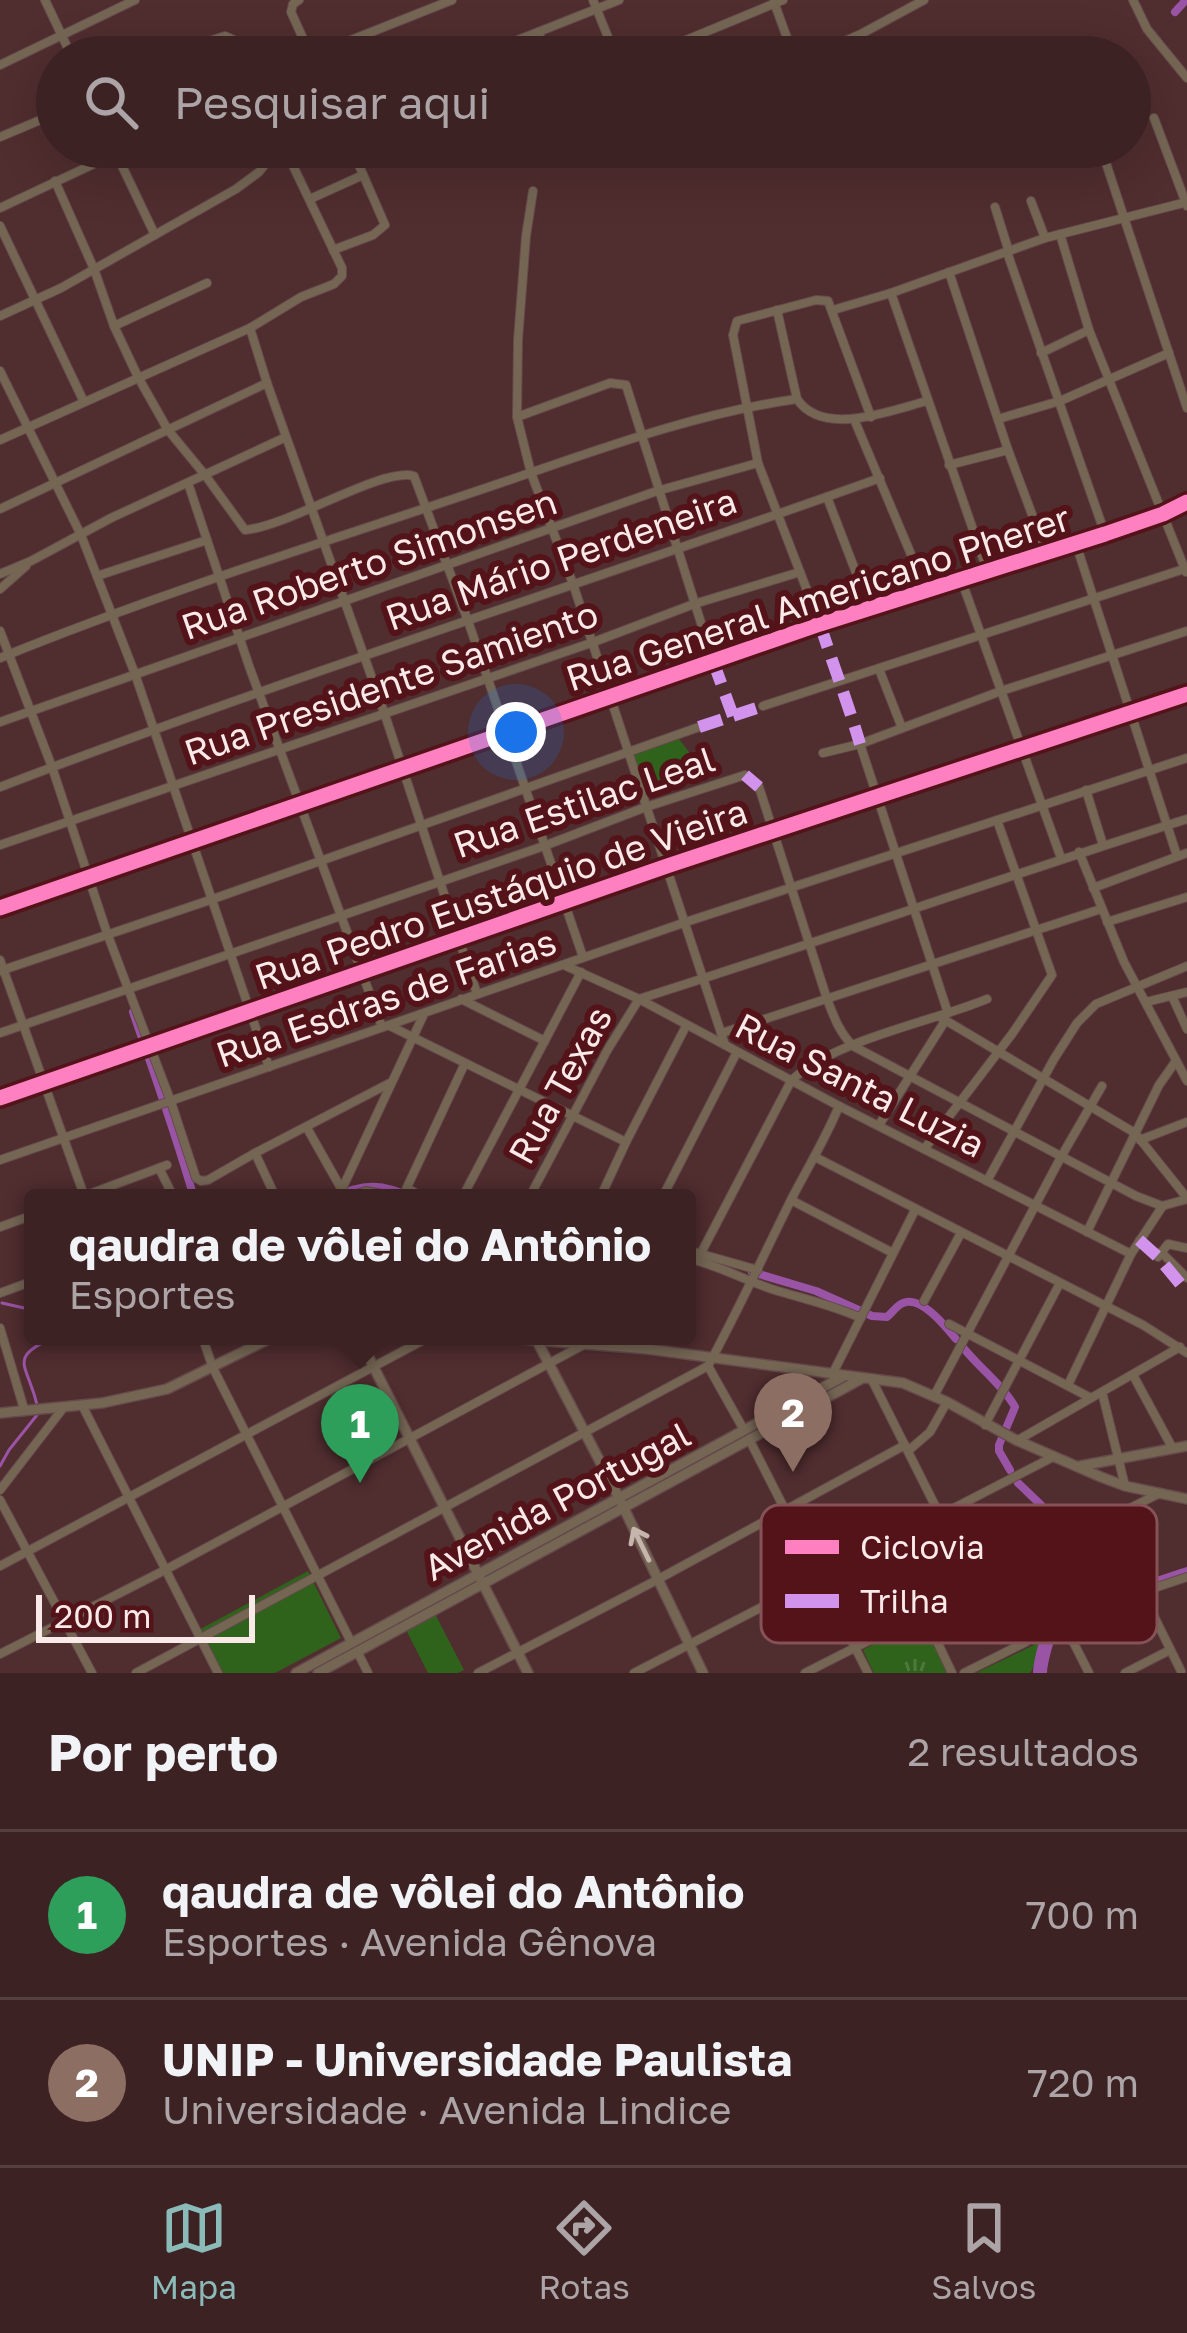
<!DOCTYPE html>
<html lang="pt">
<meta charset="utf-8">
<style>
body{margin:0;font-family:"Golos Text",sans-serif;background:#472f30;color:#f1f3f6}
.scale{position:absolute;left:36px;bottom:30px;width:219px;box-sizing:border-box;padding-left:12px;border:6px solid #fae9e9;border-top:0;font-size:33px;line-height:42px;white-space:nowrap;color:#fae9e9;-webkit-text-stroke:9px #531319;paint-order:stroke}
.you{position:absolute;left:516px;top:732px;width:42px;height:42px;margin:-30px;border:9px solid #fff;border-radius:50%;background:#1a73e8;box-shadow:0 0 0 18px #1a73e833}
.badge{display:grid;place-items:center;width:78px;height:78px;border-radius:50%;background:#8bbbb9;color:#fff;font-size:39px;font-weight:700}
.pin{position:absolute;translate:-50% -99px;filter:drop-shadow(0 3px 6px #0008)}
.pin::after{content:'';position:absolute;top:63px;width:42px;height:36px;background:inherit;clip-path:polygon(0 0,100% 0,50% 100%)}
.popup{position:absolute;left:24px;top:1189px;width:672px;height:156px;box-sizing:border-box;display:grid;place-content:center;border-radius:12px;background:#3c2223;filter:drop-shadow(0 3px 9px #0005);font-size:39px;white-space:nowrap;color:#aca4a6}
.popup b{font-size:45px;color:#f1f3f6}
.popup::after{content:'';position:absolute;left:50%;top:100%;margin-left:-24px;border:24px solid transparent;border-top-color:#3c2223}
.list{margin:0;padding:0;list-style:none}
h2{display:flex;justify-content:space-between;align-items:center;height:156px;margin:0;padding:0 48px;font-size:51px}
h2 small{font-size:39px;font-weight:400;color:#aca4a6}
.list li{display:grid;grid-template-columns:78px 1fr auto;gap:36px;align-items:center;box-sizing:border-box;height:168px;padding:0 48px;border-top:3px solid #553f41}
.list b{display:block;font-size:45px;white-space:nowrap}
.list p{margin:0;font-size:39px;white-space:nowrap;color:#aca4a6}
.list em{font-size:39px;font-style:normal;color:#aca4a6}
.icon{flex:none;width:66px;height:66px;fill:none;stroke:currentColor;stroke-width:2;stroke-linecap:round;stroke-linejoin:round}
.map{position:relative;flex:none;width:1187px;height:1673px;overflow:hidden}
.search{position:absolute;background:#3c2223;box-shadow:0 12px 48px #0002;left:36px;right:36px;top:36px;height:132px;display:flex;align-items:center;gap:30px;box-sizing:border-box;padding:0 42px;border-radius:66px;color:#aca4a6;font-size:45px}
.sheet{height:492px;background:#3c2223}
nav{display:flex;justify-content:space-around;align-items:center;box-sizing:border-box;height:168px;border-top:3px solid #553f41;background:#3c2223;font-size:33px;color:#aca4a6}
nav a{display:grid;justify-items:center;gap:6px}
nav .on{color:#8bbbb9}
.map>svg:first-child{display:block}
.green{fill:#2f631c}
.park{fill:url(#park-tufts)}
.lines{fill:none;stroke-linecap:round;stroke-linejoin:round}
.stream{stroke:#9a54a5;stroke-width:3}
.canal{stroke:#9a54a5;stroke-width:8}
.river{stroke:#9a54a5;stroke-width:14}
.pedestrian-casing{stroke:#654a4c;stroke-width:9}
.minor-casing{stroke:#654a4c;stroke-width:10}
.tertiary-casing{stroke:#654a4c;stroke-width:12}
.pedestrian{stroke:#756654;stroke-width:6}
.minor{stroke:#756654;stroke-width:8}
.tertiary{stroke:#756654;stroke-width:9}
.quiet{stroke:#d193ec;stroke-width:12;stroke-dasharray:24 12;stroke-linecap:butt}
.cycleway-casing{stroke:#531319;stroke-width:22}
.cycleway{stroke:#ff80c0;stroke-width:15}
.oneway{stroke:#c5b5ad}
.labels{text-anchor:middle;stroke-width:12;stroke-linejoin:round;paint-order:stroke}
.street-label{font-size:36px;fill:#fae9e9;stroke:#531319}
.key{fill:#531319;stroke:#855357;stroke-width:3}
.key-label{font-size:33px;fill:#fae9e9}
</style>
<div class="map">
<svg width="1187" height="1673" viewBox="0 0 1187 1673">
<defs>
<pattern id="park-tufts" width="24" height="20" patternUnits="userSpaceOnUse" patternTransform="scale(3)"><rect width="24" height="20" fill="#2f631c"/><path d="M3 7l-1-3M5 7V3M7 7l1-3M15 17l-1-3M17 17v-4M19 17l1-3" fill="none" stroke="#4e793d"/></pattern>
</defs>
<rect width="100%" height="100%" fill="#502d2f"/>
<g class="green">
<path d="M308,1571L341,1638L275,1673H216L195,1632Z"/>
<path d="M1049,1607L1055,1618C1044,1630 1041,1657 1030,1673H976L1036,1644L1025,1619Z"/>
<path d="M433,1610L464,1670L458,1673H428L404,1626Z"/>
</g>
<g class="park">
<path d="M679,739L707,776L645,797L633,754Z"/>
<path d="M922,1618L948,1673H874L863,1650Z"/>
</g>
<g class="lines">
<g class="stream">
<path d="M2,1303L33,1310"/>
<path d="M37,1405C28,1364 5,1358 57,1336"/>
<path d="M0,1466L9,1450L37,1415"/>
</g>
<g class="canal">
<path d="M1175,12L1186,0"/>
<path d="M133,1012C154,1073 176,1135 194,1198"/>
<path d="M334,1198C363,1182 383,1184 414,1198"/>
<path d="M752,1272L816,1291L872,1316L887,1317C893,1312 897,1305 903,1303C921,1295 946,1327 956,1339"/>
<path d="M961,1345C977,1366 1003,1385 1015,1407L999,1445V1451L1010,1470"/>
<path d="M1018,1483L1041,1505L1059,1528"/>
<path d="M1065,1539C1072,1551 1080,1572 1092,1580C1118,1600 1160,1579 1187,1571"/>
</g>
<path class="river" d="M1040,1673C1040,1664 1047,1635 1053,1627C1062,1614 1114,1593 1130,1588"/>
<defs>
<path id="pedestrian" d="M1139,1240L1158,1257"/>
<g id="minor">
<path d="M45,0L72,57"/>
<path d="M299,0L293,4L291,12L311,56"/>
<path d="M593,0L616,57"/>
<path d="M1133,0L1147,29L1187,78"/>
<path d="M774,2L794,57"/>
<path d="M538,32L549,57"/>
<path d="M311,56L452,0"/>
<path d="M183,57L194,46L225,36L234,40L243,57"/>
<path d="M475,57L619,0"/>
<path d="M645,57L783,0"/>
<path d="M808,57L861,34L924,0"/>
<path d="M0,65L135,0"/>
<path d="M1154,118L1187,206"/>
<path d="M0,137L57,113"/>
<path d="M113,147L155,235"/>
<path d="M1101,148L1187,408"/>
<path d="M55,181L94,269L114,326L138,377L168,430L205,475L245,530C290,526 381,467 414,476L468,621L583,957"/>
<path d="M533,191L526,236L518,340L517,417L531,473L573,584L725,1045"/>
<path d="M310,199L363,175"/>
<path d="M1031,201L1045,238"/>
<path d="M995,207L1009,252"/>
<path d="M0,208L130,147"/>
<path d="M0,226L84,402"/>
<path d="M1060,234L1089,330L1186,572"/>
<path d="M333,250L373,235L385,225L351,147"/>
<path d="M1007,252L1105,534"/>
<path d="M949,272L1008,450L1046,552"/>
<path d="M891,293L987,570"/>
<path d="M777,310L797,399C823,438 892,410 927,401"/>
<path d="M833,310L891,293L1045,238L1187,202"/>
<path d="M0,316L61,288L236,189L259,172L279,147"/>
<path d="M114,326L207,283"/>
<path d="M250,328L267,383L384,712L477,994"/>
<path d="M1041,353L1089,330"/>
<path d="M0,371L81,535L135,674L269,1067"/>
<path d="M517,417L610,383L626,385L713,661"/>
<path d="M854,419L926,590"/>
<path d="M998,419L1060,401L1169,353"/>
<path d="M0,440L250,328L301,297L334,284L342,276V268L284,147"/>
<path d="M949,465L1008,450"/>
<path d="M188,483L249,666L382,1027"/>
<path d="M827,497L870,609"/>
<path d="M0,509L267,383"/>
<path d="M1076,544L1177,856"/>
<path d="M0,574L31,561L111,518L286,437"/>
<path d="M97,576L207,540"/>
<path d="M961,579L1061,858"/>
<path d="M0,589L26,566"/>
<path d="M820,624L758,463L733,335L737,321L816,300L828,301L871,417"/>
<path d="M0,631L52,767L107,933L171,1102L196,1178L201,1181L208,1180L255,1153L390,1083"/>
<path d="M0,658C152,596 309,547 465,495C574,459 683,415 797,399"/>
<path d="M879,669L902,728"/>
<path d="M763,706L1187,568"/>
<path d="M0,722L657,491L758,463"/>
<path d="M860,744L948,1013"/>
<path d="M823,753L860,744L1001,691L1187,631"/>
<path d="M0,787C290,676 587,583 880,478"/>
<path d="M759,787L827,999C834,1017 839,1032 853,1046L1136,1196L1162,1206"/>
<path d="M1086,790L1103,845"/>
<path d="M0,845L591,643L694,604L800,572"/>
<path d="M1079,852L1124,962L1187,1081"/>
<path d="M1093,888L1187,853"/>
<path d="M0,908L820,624L1105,534L1163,514L1187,502"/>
<path d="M1107,922L1187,897"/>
<path d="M0,960L85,1198"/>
<path d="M566,966L639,999L839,1106L1131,1254"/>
<path d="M0,971L213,899L699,727"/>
<path d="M1172,996L1187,1029"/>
<path d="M461,999L545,1041"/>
<path d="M1146,1002L1187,992"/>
<path d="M940,1017L1135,1133L1187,1198"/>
<path d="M390,1026L626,1142"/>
<path d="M0,1033L544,846L646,807L745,775"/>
<path d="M722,1033L1101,909"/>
<path d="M0,1098L667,866L1187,694"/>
<path d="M879,1125L945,1021"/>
<path d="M307,1128L342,1190"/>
<path d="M1140,1140L1187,1122"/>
<path d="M925,1148L1012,1034L1052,975L997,820"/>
<path d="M255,1153L276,1198"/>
<path d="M815,1157L1143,1325L1187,1353"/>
<path d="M0,1160L686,922L1187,758"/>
<path d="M159,1168L174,1198"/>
<path d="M987,1181L1054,1059L1077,1023L1096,1004L1187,966"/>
<path d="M407,1188L424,1198"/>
<path d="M342,1189L423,1016"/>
<path d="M79,1198L167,1165"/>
<path d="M344,1198L366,1191L402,1198"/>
<path d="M402,1198L465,1063"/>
<path d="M462,1198L581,972"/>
<path d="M529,1198L608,1049L639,999C822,941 1004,877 1187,819"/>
<path d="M600,1198L626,1142L686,1026"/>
<path d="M662,1198L737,1052"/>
<path d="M791,1200L893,1253"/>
<path d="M1162,1206L1187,1199"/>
<path d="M0,1227L33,1215"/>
<path d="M1087,1232L1159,1085L1176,1061"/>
<path d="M687,1250L758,1270"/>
<path d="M1161,1252L1187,1278"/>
<path d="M701,1253L791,1081C833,1040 932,1022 987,999"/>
<path d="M1158,1257L1168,1244L1187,1248"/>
<path d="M687,1258C719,1265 747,1282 778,1291C808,1300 832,1305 861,1318"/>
<path d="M0,1293L33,1281"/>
<path d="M924,1301L961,1233"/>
<path d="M949,1324L1091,1398"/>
<path d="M0,1328L24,1409"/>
<path d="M202,1336L213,1368L351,1642"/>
<path d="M708,1366L744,1430"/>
<path d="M832,1375L915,1210"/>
<path d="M1133,1375L1173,1449"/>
<path d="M871,1378L975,1585"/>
<path d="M1068,1385L1131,1254L1162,1207"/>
<path d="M1102,1392L1125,1486"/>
<path d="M934,1396L1061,1157L1102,1086"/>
<path d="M82,1405L218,1673"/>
<path d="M985,1425L1060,1283"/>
<path d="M749,1439L868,1673"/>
<path d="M1018,1440L1180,1347"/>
<path d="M908,1451L930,1432L947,1402"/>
<path d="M0,1490L64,1407"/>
<path d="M0,1500L92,1673"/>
<path d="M1030,1557L1089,1673"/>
<path d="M0,1566L431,1336"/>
<path d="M1142,1592L1181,1671"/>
<path d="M923,1612L952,1673"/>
<path d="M1065,1626L1142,1592L1187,1577"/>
<path d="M357,1651L368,1673"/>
<path d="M0,1654L165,1570L585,1344L589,1336"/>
<path d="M136,1673L708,1366C738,1311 764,1254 792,1198C808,1167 826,1138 839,1106"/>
<path d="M478,1673L653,1582L905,1445"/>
<path d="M634,1673L1053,1457"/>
<path d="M805,1673L1160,1493"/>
<path d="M964,1673L1026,1642"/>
<path d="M1125,1673L1170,1650"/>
</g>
<g id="tertiary">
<path d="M358,1336L528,1673"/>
<path d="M483,1336L648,1349L903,1383L947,1402L1016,1440L1101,1477L1125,1486L1187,1499"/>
<path d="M536,1339L619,1498L703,1673"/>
<path d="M0,1413L102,1403L167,1389L275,1336"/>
<path d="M1080,1466L1187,1446"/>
<path d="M296,1673L844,1376"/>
<path d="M318,1673L861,1379"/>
</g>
</defs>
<use href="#pedestrian" class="pedestrian-casing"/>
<use href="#minor" class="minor-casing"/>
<use href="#tertiary" class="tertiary-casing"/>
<use href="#pedestrian" class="pedestrian"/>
<use href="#minor" class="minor"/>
<use href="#tertiary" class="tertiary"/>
<g class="quiet">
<path d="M820,624C833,665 848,703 860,744"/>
<path d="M713,661L733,716"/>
<path d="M699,727L763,706"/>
<path d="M745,775L759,787"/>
<path d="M1139,1240L1158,1257L1187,1292"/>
</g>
<defs>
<g id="cycleway">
<path d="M0,908L820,624L1105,534L1163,514L1187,502"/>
<path d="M0,1098L667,866L1187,694"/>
</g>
</defs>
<use href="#cycleway" class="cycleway-casing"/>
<use href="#cycleway" class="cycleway"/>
</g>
<defs><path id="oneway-shaft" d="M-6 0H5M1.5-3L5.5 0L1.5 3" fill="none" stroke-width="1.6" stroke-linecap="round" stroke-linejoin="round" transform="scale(3)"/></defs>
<use class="oneway" href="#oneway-shaft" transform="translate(641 1544) rotate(-116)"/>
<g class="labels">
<g class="street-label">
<text transform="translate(561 559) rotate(-19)" y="13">Rua Mário Perdeneira</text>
<text transform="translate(369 564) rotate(-19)" y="13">Rua Roberto Simonsen</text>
<text transform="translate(818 598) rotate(-18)" y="13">Rua General Americano Pherer</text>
<text transform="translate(391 683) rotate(-19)" y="13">Rua Presidente Samiento</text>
<text transform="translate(584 802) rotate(-19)" y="13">Rua Estilac Leal</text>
<text transform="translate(501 894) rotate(-19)" y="13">Rua Pedro Eustáquio de Vieira</text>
<text transform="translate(386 998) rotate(-19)" y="13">Rua Esdras de Farias</text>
<text transform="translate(560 1085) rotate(-61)" y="13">Rua Texas</text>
<text transform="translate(860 1085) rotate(27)" y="13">Rua Santa Luzia</text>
<text transform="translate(557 1501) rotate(-28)" y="13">Avenida Portugal</text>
</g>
</g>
<rect x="761" y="1505" width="396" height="138" rx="18" class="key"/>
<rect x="785" y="1540" width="54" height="14" fill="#ff80c0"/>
<rect x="785" y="1594" width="54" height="14" fill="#d193ec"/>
<g class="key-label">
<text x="860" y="1559">Ciclovia</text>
<text x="860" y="1613">Trilha</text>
</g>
</svg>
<div class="scale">200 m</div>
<div class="you"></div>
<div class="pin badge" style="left:360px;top:1483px;background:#2e9e5b">1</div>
<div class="popup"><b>qaudra de vôlei do Antônio</b>Esportes</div>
<div class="pin badge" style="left:793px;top:1472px;background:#8d6e63">2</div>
<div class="search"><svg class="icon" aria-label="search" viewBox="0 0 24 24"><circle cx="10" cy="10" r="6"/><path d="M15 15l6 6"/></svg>Pesquisar aqui</div>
</div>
<section class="sheet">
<h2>Por perto<small>2 resultados</small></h2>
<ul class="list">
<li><span class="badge" style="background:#2e9e5b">1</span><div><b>qaudra de vôlei do Antônio</b><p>Esportes · Avenida Gênova</p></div><em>700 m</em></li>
<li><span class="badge" style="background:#8d6e63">2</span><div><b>UNIP - Universidade Paulista</b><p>Universidade · Avenida Lindice</p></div><em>720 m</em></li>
</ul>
</section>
<nav>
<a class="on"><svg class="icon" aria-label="map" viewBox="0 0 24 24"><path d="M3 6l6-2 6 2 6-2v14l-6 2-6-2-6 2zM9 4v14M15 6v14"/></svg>Mapa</a>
<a><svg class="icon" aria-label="directions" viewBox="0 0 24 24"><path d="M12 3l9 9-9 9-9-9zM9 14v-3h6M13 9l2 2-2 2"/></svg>Rotas</a>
<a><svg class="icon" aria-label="saved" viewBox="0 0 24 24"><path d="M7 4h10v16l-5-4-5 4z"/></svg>Salvos</a>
</nav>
